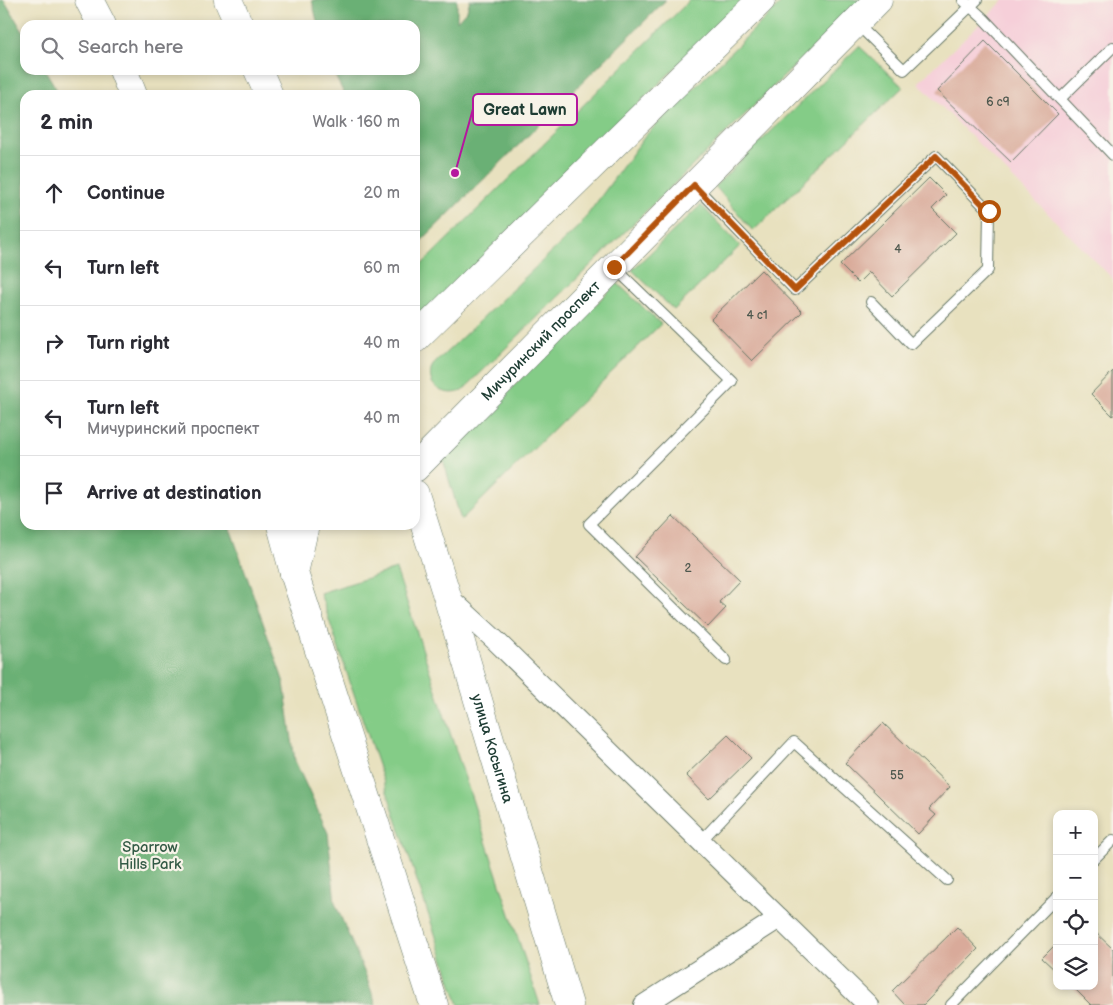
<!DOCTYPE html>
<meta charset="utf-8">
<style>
body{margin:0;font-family:"Balsamiq Sans",sans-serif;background:#f7f7f7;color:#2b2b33}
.controls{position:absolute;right:15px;bottom:15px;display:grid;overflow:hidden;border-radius:10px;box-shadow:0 2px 8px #0003}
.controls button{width:45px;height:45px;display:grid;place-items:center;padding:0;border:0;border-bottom:1px solid #e1e1e2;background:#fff;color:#2b2b33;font:25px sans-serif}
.stop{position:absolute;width:15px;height:15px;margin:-11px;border:4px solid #b45309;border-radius:50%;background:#fff}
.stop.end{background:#b45309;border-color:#fff;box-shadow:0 1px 5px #0008}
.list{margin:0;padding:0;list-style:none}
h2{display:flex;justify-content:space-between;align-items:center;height:65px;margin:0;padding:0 20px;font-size:21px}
h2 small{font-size:16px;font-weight:400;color:#7c7c81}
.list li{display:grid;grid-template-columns:32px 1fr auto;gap:15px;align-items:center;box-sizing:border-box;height:75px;padding:0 20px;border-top:1px solid #e1e1e2}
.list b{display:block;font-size:19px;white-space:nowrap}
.list p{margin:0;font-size:16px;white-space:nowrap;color:#7c7c81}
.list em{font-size:16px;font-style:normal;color:#7c7c81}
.icon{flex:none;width:28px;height:28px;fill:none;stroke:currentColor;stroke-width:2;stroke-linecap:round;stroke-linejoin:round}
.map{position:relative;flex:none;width:1113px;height:1005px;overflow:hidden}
.search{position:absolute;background:#fff;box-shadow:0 2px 8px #0003;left:20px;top:20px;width:400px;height:55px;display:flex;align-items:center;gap:12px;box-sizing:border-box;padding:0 18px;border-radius:15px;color:#7c7c81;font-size:19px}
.panel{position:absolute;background:#fff;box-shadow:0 2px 8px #0003;left:20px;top:90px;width:400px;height:440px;border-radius:15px}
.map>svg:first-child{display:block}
.built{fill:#f6cfd9}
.green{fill:#84cc87;stroke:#52845e}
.forest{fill:#6bb074;stroke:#457654}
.building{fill:#d9aa9a}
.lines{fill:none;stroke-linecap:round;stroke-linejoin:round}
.lane-casing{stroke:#657665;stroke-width:12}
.street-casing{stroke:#657665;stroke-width:22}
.secondary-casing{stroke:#657665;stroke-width:29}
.primary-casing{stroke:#657665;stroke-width:29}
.lane{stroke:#fff;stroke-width:10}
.street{stroke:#fff;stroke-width:20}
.secondary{stroke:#fff;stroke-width:28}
.primary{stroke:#fff;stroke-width:28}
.route{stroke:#b45309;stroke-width:6}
.labels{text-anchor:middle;stroke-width:4.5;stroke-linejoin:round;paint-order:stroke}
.number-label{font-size:12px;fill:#4e584e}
.street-label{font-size:15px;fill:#1f3d34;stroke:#f7f3e8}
.park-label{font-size:15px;fill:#335a45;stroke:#f7f3e8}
.leader{fill:none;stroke:#b5179e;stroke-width:2}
.callout-dot{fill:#b5179e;stroke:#f7f3e8;stroke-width:2}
.callout{fill:#f7f3e8;stroke:#b5179e;stroke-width:2}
.callout-label{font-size:16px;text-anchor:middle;font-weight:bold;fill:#1f3d34}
</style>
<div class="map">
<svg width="1113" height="1005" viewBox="0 0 1113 1005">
<rect width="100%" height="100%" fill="#f7f3e8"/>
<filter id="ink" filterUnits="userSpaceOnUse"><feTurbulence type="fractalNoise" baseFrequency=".02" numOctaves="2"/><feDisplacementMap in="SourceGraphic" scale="10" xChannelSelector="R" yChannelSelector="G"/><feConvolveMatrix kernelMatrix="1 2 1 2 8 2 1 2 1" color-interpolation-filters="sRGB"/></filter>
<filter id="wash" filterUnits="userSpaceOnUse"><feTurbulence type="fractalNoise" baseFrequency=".0096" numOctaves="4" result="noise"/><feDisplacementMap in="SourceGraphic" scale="20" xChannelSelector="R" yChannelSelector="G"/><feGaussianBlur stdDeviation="1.12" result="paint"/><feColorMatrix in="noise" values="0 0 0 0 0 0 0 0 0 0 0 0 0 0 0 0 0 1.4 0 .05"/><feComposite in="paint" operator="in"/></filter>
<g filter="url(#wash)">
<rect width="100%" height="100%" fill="#e8e1bf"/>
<path class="built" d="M1004,0H1113V279L918,83Z"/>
<g class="green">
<path d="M690,0H744L415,324V271Z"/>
<path d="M784,0H862L462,391C444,398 423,385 433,365L580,225L646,135Z"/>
<path d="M859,46L903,87L753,231L715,186Z"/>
<path d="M701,205L740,246L674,310L632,270Z"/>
<path d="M617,283L661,324L461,520L442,456Z"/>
<path d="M396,569L540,1005H459L320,593Z"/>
</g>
<g class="forest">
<path d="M0,0H4L25,35V70H45L60,95H25V525H229L284,683L295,761L328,833L335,903L366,976L376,1005H0Z"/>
<path d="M312,0H457V21L467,10L470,0H666L415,247V95H345L332,70H415V25H318Z"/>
</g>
<g id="blocks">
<g class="building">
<path d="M985,41L1058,114L1011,162L937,91Z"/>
<path d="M929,178L946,195L932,209L956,233L892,296L869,272L858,283L840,265Z"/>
<path d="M761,270L802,312L752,361L711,319Z"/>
<path d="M1113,371V416L1091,394Z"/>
<path d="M673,516L740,580L719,602L726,608L708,627L635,557Z"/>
<path d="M883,723L950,787L929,809L936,815L918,834L845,763Z"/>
<path d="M728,735L751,758L709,799L686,775Z"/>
<path d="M957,927L978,949L923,1005H905L892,991Z"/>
<path d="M1094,931L1113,949V1005H1091L1072,986H1094Z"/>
<path d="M1057,943V972L1042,958Z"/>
</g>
</g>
</g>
<g filter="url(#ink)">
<use href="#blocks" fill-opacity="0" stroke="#657665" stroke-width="1"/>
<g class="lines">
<defs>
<g id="lane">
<path d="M963,0L984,19L1113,155"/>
<path d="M856,23L904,70L977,0"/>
<path d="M1060,99L1113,47"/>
<path d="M695,186L795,290L936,156L989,211L988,270L911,344L871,302"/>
<path d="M615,268L732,381L589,524L726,660"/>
<path d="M700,842L794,742L947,880"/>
<path d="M1094,859L1113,840"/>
<path d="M951,1005L1057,897"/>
</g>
<g id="street">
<path d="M447,596L494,639L868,1005"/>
<path d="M644,1005L779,918"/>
</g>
<g id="secondary">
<path d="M89,0L102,25"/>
<path d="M228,0L239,25"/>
<path d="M123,70L133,95"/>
<path d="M258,70L269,95"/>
<path d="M281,525L294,573"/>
</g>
<g id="primary">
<path d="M415,339L761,0"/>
<path id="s1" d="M415,468L878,0"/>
<path id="s2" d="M415,494L447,596L569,1005"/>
<path d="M305,525L294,573L434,1005"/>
</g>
</defs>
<use href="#lane" class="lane-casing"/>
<use href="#street" class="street-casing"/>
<use href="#secondary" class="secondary-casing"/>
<use href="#primary" class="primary-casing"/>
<use href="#lane" class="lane"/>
<use href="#street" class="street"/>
<use href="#secondary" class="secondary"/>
<use href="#primary" class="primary"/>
</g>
</g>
<g class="lines" filter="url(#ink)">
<path class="route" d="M614,267L694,185L795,290L936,156L989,211"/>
</g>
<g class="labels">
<g class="number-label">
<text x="998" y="106">6 с9</text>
<text x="898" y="253">4</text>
<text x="757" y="319">4 с1</text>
<text x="688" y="572">2</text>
<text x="897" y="779">55</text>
</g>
<g class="street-label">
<text dy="5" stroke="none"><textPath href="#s1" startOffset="179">Мичуринский проспект</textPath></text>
<text dy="5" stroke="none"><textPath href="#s2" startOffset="266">улица Косыгина</textPath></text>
</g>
<g class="park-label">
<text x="150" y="852">Sparrow<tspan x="150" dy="17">Hills Park</tspan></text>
</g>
</g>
<path class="leader" d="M455 173L473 109"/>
<circle class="callout-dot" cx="455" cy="173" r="5"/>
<rect class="callout" x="473" y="94" width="104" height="31" rx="5"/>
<g class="callout-label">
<text x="525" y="115">Great Lawn</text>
</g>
</svg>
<div class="controls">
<button>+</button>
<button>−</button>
<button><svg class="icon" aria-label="locate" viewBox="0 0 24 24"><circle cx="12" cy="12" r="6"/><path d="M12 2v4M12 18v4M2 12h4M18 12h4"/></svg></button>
<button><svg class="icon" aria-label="layers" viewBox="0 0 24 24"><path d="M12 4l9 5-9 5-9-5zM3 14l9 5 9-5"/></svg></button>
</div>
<div class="stop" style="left:989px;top:211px"></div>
<div class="stop end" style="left:614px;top:267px"></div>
<div class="search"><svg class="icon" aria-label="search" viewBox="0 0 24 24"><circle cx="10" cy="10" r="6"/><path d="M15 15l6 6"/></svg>Search here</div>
<section class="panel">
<h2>2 min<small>Walk · 160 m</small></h2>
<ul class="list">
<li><svg class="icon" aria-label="ahead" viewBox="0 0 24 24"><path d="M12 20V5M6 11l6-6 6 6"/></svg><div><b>Continue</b></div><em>20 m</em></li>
<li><svg class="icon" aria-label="left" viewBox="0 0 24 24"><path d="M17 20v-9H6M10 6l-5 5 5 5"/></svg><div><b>Turn left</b></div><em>60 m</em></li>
<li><svg class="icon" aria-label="right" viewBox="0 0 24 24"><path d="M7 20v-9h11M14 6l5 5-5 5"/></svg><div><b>Turn right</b></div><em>40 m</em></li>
<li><svg class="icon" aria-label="left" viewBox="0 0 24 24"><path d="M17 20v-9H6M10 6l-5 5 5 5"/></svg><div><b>Turn left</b><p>Мичуринский проспект</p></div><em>40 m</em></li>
<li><svg class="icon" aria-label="arrive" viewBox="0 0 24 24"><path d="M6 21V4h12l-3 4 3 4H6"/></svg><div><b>Arrive at destination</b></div></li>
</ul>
</section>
</div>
